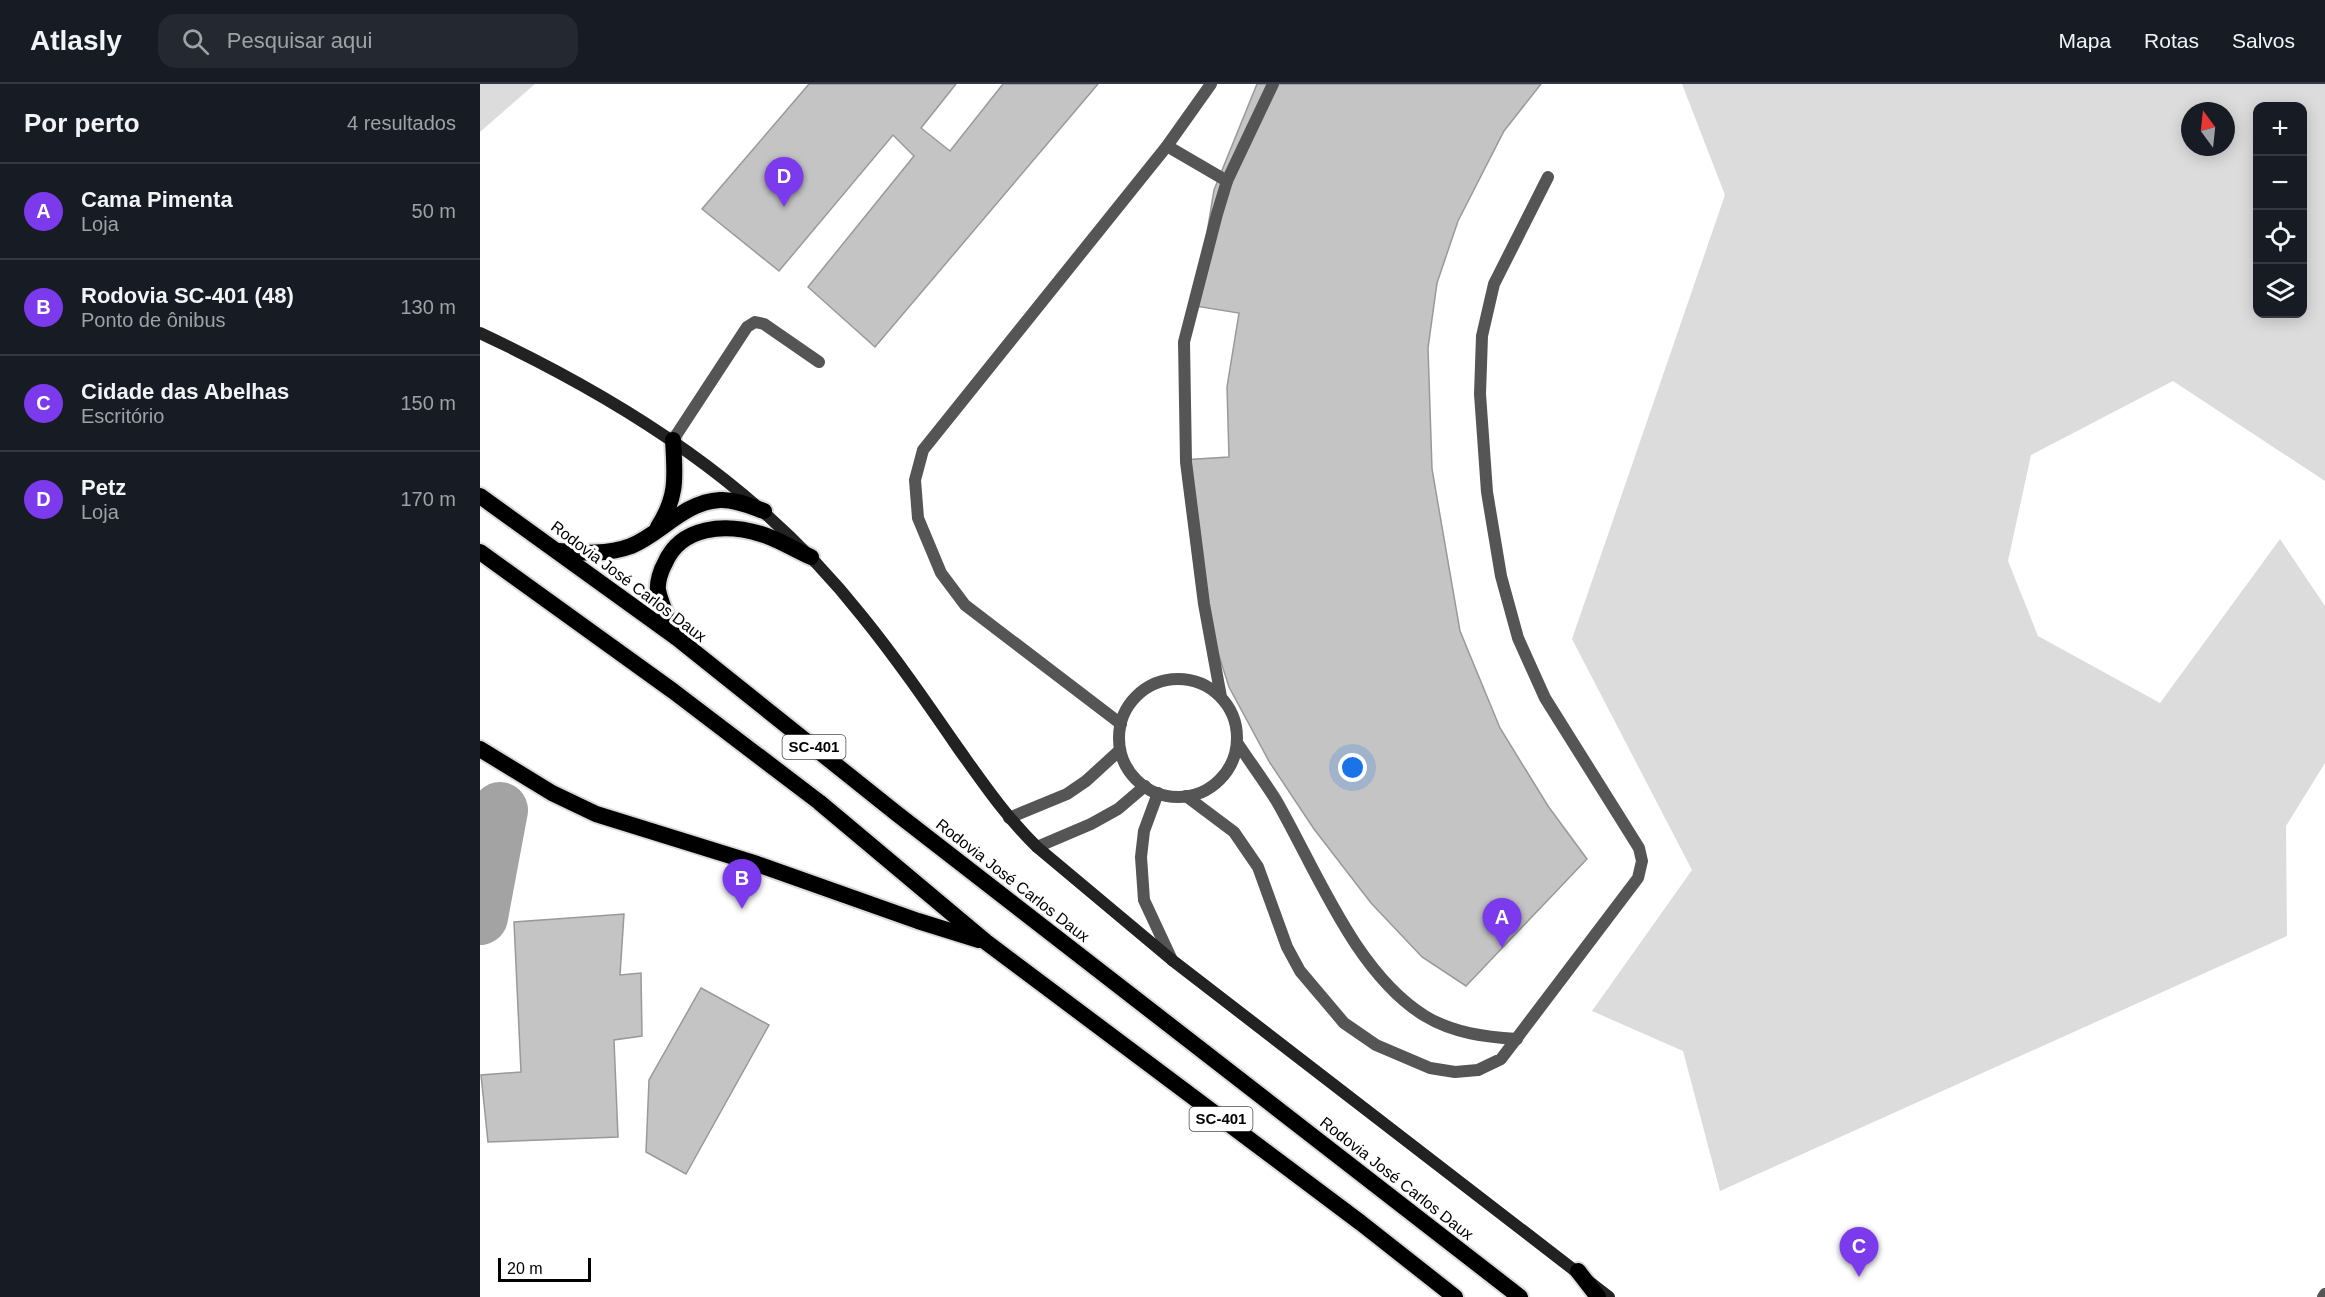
<!DOCTYPE html>
<html lang="pt">
<meta charset="utf-8">
<style>
body{margin:0;font-family:Helvetica,sans-serif;background:#242831;color:#f1f3f6}
.controls{position:absolute;right:18px;top:18px;display:grid;overflow:hidden;border-radius:12px;box-shadow:0 3px 15px #0003}
.controls button{width:54px;height:54px;display:grid;place-items:center;padding:0;border:0;border-bottom:2px solid #363941;background:#171b24;color:#f1f3f6;font:30px sans-serif}
.compass{position:absolute;left:1701px;top:18px;width:54px;height:54px;border-radius:50%;background:#171b24;box-shadow:0 3px 15px #0003;rotate:345deg}
.scale{position:absolute;left:18px;bottom:15px;width:93px;box-sizing:border-box;padding-left:6px;border:3px solid #000;border-top:0;font-size:16px;line-height:21px;white-space:nowrap;color:#000;-webkit-text-stroke:4px #fff;paint-order:stroke}
.you{position:absolute;left:873px;top:684px;width:21px;height:21px;margin:-15px;border:4px solid #fff;border-radius:50%;background:#1a73e8;box-shadow:0 0 0 9px #1a73e833}
.badge{display:grid;place-items:center;width:39px;height:39px;border-radius:50%;background:#7c3aed;color:#fff;font-size:20px;font-weight:700}
.pin{position:absolute;translate:-50% -50px;filter:drop-shadow(0 2px 3px #0008)}
.pin::after{content:'';position:absolute;top:32px;width:21px;height:18px;background:inherit;clip-path:polygon(0 0,100% 0,50% 100%)}
.list{margin:0;padding:0;list-style:none}
h2{display:flex;justify-content:space-between;align-items:center;height:78px;margin:0;padding:0 24px;font-size:26px}
h2 small{font-size:20px;font-weight:400;color:#9ea1a6}
.list li{display:grid;grid-template-columns:39px 1fr auto;gap:18px;align-items:center;box-sizing:border-box;height:96px;padding:0 24px;border-top:2px solid #363941}
.list b{display:block;font-size:22px;white-space:nowrap}
.list p{margin:0;font-size:20px;white-space:nowrap;color:#9ea1a6}
.list em{font-size:20px;font-style:normal;color:#9ea1a6}
.icon{flex:none;width:33px;height:33px;fill:none;stroke:currentColor;stroke-width:2;stroke-linecap:round;stroke-linejoin:round}
.map{position:relative;flex:none;width:1845px;height:1213px;overflow:hidden}
header{display:flex;align-items:center;gap:36px;box-sizing:border-box;height:84px;padding:0 30px;background:#171b24;border-bottom:2px solid #363941}
header strong{font-size:28px}
nav{display:flex;gap:33px;margin-inline-start:auto;font-size:21px}
.search{width:420px;height:54px;background:#242831;display:flex;align-items:center;gap:15px;box-sizing:border-box;padding:0 21px;border-radius:18px;color:#9ea1a6;font-size:22px}
main{display:flex}
aside{flex:1;background:#171b24}
.map>svg:first-child{display:block}
.green{fill:#dcdcdc;fill-rule:evenodd}
.lines{fill:none;stroke-linecap:round;stroke-linejoin:round}
.river{stroke:#a3a3a3;stroke-width:56}
.building{fill:#c4c4c4;stroke:#999;stroke-width:1.5}
.trunk-casing{stroke:#dbdbdb;stroke-width:20}
.service{stroke:#555;stroke-width:12}
.secondary{stroke:#222;stroke-width:12}
.trunk{stroke:#000;stroke-width:16}
.labels{text-anchor:middle;stroke-width:6;stroke-linejoin:round;paint-order:stroke}
.shield{fill:#fff;stroke:#4c4c4c;stroke-width:1.5}
.shield-label{font-size:15px;font-weight:bold;fill:#000}
.street-label{font-size:16px;fill:#000;stroke:#fff}
</style>
<header>
<strong>Atlasly</strong>
<div class="search"><svg class="icon" aria-label="search" viewBox="0 0 24 24"><circle cx="10" cy="10" r="6"/><path d="M15 15l6 6"/></svg>Pesquisar aqui</div>
<nav><a>Mapa</a><a>Rotas</a><a>Salvos</a></nav>
</header>
<main>
<aside>
<h2>Por perto<small>4 resultados</small></h2>
<ul class="list">
<li><span class="badge">A</span><div><b>Cama Pimenta</b><p>Loja</p></div><em>50 m</em></li>
<li><span class="badge">B</span><div><b>Rodovia SC-401 (48)</b><p>Ponto de ônibus</p></div><em>130 m</em></li>
<li><span class="badge">C</span><div><b>Cidade das Abelhas</b><p>Escritório</p></div><em>150 m</em></li>
<li><span class="badge">D</span><div><b>Petz</b><p>Loja</p></div><em>170 m</em></li>
</ul>
</aside>
<div class="map">
<svg width="1845" height="1213" viewBox="0 0 1845 1213">
<rect width="100%" height="100%" fill="#fff"/>
<g class="green">
<path d="M0,0H55L0,48Z"/>
<path d="M1202,0H1845V397L1693,297L1551,371L1528,477L1558,552L1680,619L1800,455L1845,522V679L1806,742L1807,852L1240,1107L1203,967L1112,927L1212,786L1092,555L1245,111ZM1778,22H1822V230H1778ZM1710,27H1746V63H1710Z"/>
</g>
<g class="lines">
<path class="river" d="M0,833L20,726"/>
</g>
<g class="building">
<path d="M329,0H476L441,44L470,67L523,0H618L395,263L328,203L434,72L413,51L299,187L222,125Z"/>
<path d="M777,0H1061L1024,47L978,137L957,199L948,264L952,385L980,547L1020,644L1068,722L1107,775L986,902L942,873L891,819L834,745L790,679L749,603L717,503L701,376L749,373L747,303L759,229L715,222L734,106Z"/>
<path d="M144,830L140,891L161,889L162,952L134,956L138,1053L8,1058L1,991L41,988L34,838Z"/>
<path d="M221,904L289,941L206,1090L166,1068L169,996Z"/>
</g>
<g class="lines">
<defs>
<g id="trunk">
<path d="M0,412L197,554L416,729L1040,1213"/>
<path d="M178,443C198,412 195,392 193,356"/>
<path d="M78,467C103,469 127,471 151,462C182,449 204,418 240,416C254,415 270,422 284,427"/>
<path d="M0,468L193,607L339,718L506,858L881,1139L975,1213"/>
<path d="M196,553C190,538 181,522 178,506C177,498 181,486 185,479C201,442 245,439 281,450C298,455 315,466 331,473"/>
<path d="M0,665L72,709L116,730L277,780L438,837L499,856"/>
<path d="M1098,1187L1118,1213"/>
</g>
</defs>
<use href="#trunk" class="trunk-casing"/>
<g class="service">
<path d="M687,62L747,97"/>
<path d="M193,356L267,243L275,238L284,240L339,278"/>
<circle cx="698" cy="654" r="59"/>
<path d="M741,613L724,520L706,378L704,258L737,130L747,97L793,0"/>
<path d="M641,640L485,521L461,489L438,434L435,396L443,366L687,62L731,0"/>
<path d="M758,660C770,678 784,697 796,716C836,785 875,889 945,932C973,949 1005,953 1037,955"/>
<path d="M678,709L664,747L661,773L664,816L692,876"/>
<path d="M706,712L754,748L778,783L807,863L820,887L864,939L896,961L950,984L975,988L998,986L1021,975L1158,794L1162,777L1159,764L1065,614L1038,554L1021,492L1007,408L1000,310L1002,252L1014,200L1068,93"/>
<path d="M529,734L587,710L606,697L640,666"/>
<path d="M557,763L611,740L638,725L665,702"/>
<path d="M1843,1213L1845,1210"/>
</g>
<path class="secondary" d="M0,249C147,318 280,403 382,532C416,574 447,619 478,664C503,699 526,733 557,763L692,876L1129,1213"/>
<use href="#trunk" class="trunk"/>
</g>
<g class="labels">
<g class="shield">
<rect x="302.5" y="651" width="63" height="24" rx="4.5"/>
<rect x="709.5" y="1023" width="63" height="24" rx="4.5"/>
</g>
<g class="shield-label">
<text x="334" y="668">SC-401</text>
<text x="741" y="1040">SC-401</text>
</g>
<g class="street-label">
<text transform="translate(149 497) rotate(37)" y="6">Rodovia José Carlos Daux</text>
<text transform="translate(533 796) rotate(38)" y="6">Rodovia José Carlos Daux</text>
<text transform="translate(917 1094) rotate(38)" y="6">Rodovia José Carlos Daux</text>
</g>
</g>
</svg>
<div class="controls">
<button>+</button>
<button>−</button>
<button><svg class="icon" aria-label="locate" viewBox="0 0 24 24"><circle cx="12" cy="12" r="6"/><path d="M12 2v4M12 18v4M2 12h4M18 12h4"/></svg></button>
<button><svg class="icon" aria-label="layers" viewBox="0 0 24 24"><path d="M12 4l9 5-9 5-9-5zM3 14l9 5 9-5"/></svg></button>
</div>
<svg class="compass" viewBox="-18 -18 36 36"><path d="M0-13l5 13h-10z" fill="#e53935"/><path d="M0 13l5-13h-10z" fill="#9ea1a6"/></svg>
<div class="scale">20 m</div>
<div class="you"></div>
<div class="pin badge" style="left:1022px;top:864px">A</div>
<div class="pin badge" style="left:262px;top:825px">B</div>
<div class="pin badge" style="left:1379px;top:1193px">C</div>
<div class="pin badge" style="left:304px;top:123px">D</div>
</div>
</main>
